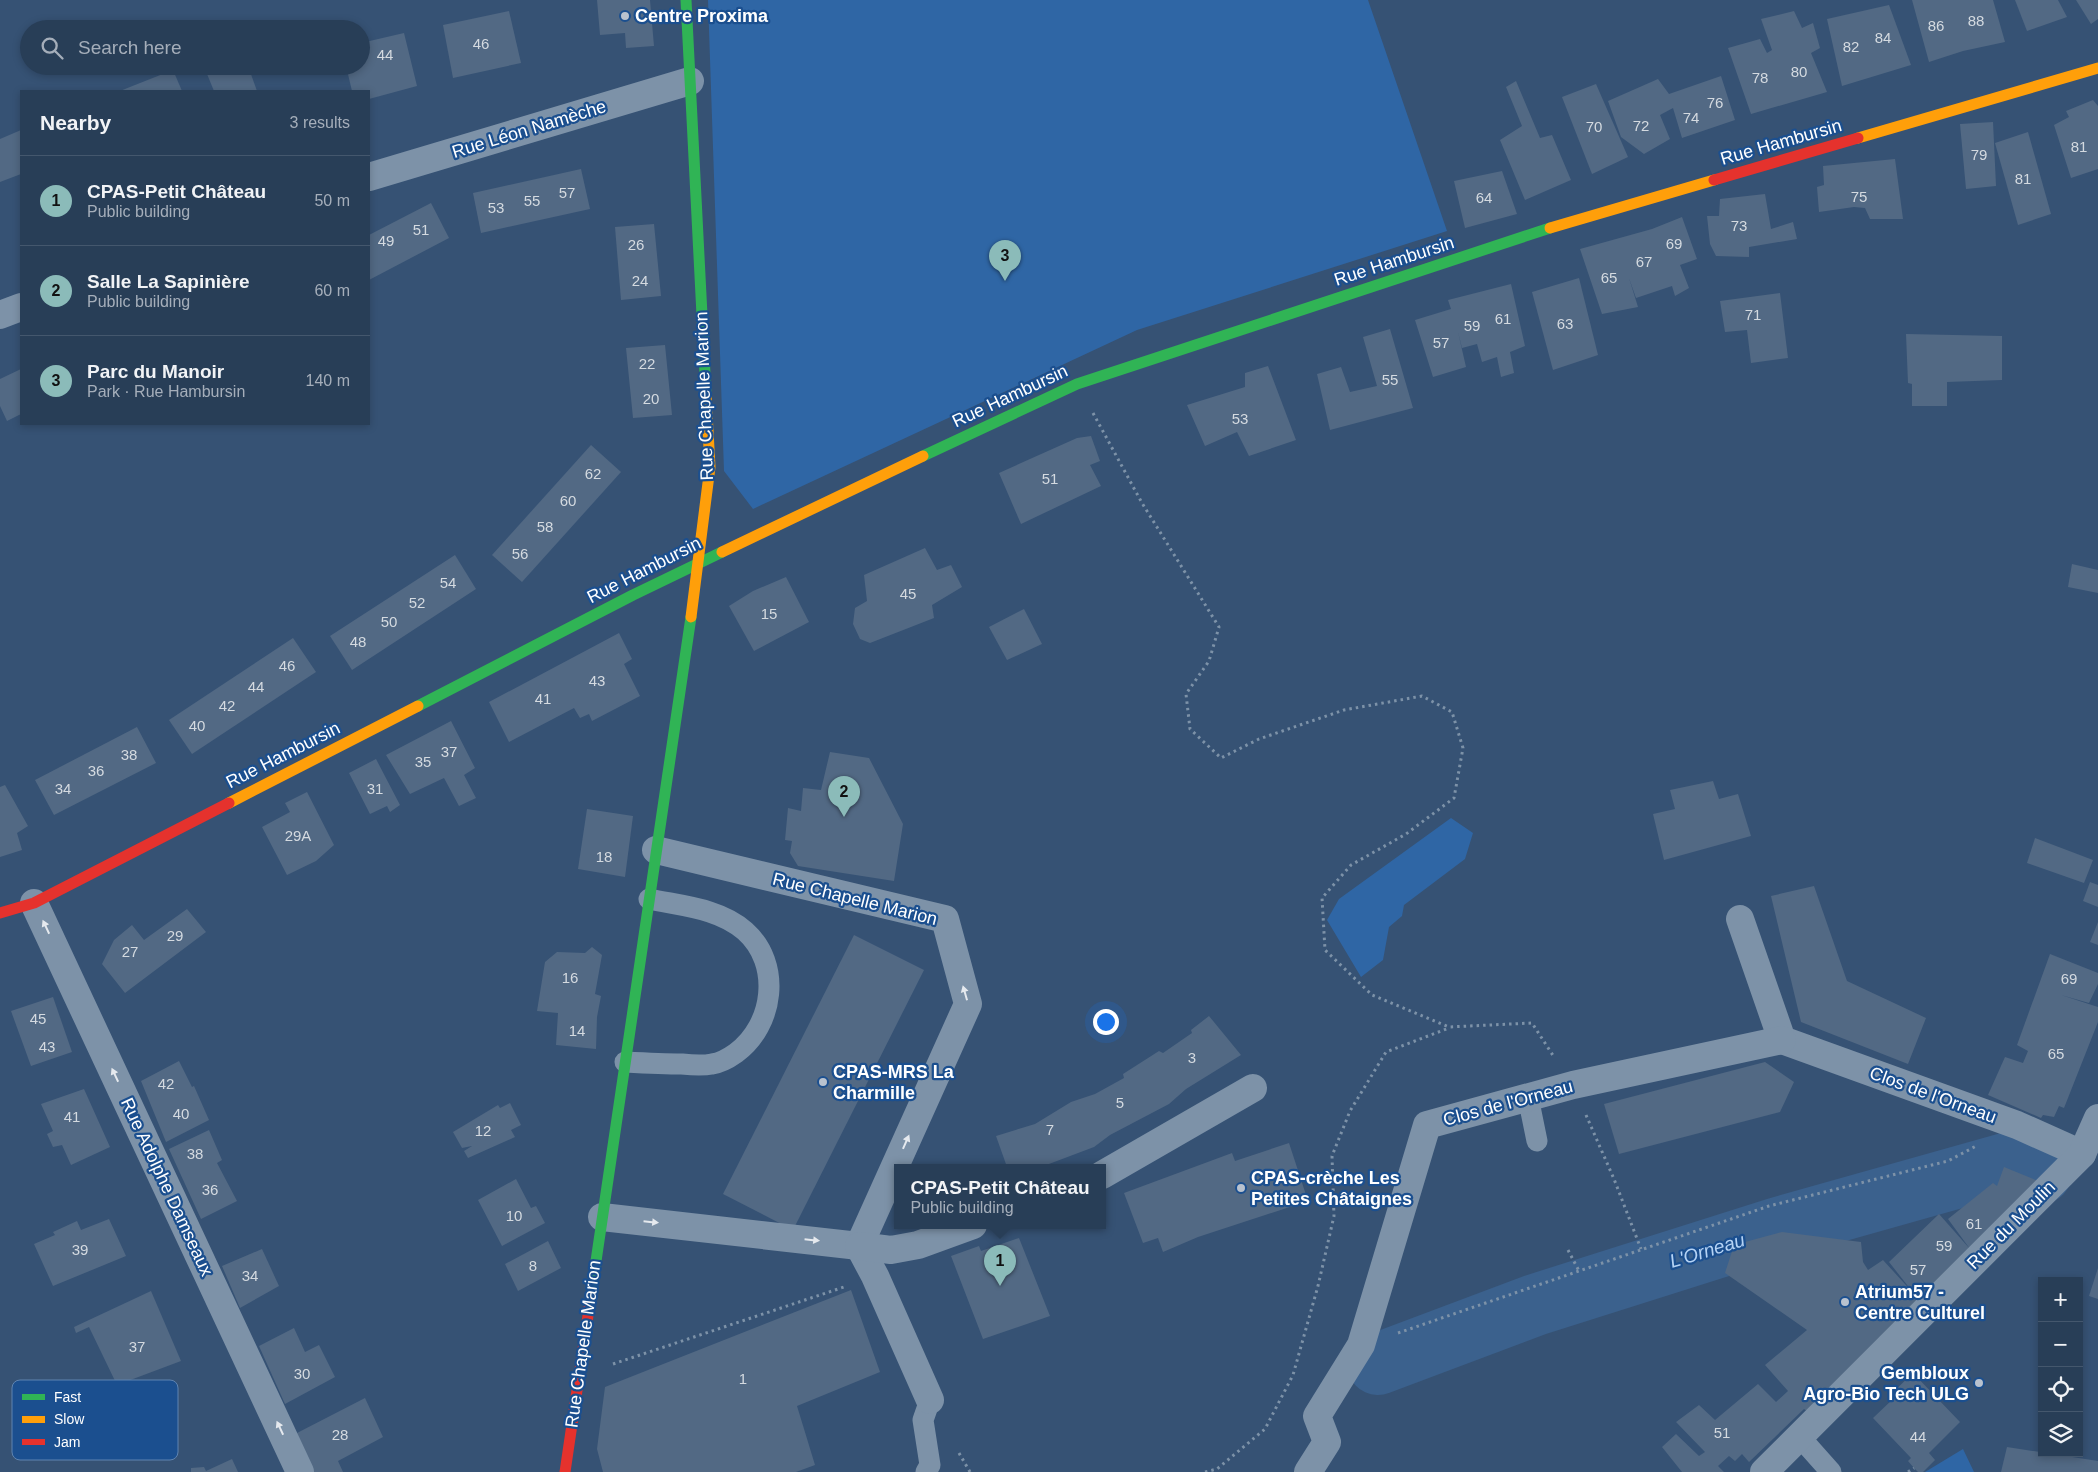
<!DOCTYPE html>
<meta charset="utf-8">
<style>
body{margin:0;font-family:Arial,sans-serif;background:#30455d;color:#f1f3f6}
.controls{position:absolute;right:15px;bottom:15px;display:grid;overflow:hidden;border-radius:0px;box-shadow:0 2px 8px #0003}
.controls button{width:45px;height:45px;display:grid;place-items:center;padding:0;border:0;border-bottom:1px solid #44576d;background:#283e57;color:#f1f3f6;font:25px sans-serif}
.you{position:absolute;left:1105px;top:1021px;width:18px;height:18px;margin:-12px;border:4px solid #fff;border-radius:50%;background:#1a73e8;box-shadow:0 0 0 8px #1a73e833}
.badge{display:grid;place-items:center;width:32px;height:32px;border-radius:50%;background:#8bbbb9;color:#111;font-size:16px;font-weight:700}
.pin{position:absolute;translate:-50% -41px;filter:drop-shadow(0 1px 2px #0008)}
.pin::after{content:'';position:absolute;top:26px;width:18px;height:15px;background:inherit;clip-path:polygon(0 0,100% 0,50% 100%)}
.popup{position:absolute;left:894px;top:1164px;width:212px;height:65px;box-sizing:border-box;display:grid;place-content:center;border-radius:0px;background:#283e57;filter:drop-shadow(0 1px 4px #0005);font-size:16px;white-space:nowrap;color:#a5aeba}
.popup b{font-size:19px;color:#f1f3f6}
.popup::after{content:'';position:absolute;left:50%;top:100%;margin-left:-10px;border:10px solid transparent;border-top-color:#283e57}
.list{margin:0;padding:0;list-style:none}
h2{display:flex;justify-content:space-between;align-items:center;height:65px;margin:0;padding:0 20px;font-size:21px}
h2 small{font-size:16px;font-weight:400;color:#a5aeba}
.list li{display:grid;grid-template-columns:32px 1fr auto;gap:15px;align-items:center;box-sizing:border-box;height:90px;padding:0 20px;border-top:1px solid #44576d}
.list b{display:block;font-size:19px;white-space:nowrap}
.list p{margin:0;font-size:16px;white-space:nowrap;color:#a5aeba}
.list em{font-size:16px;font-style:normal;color:#a5aeba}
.icon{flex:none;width:28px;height:28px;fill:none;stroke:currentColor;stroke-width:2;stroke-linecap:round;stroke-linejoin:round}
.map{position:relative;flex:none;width:2098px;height:1472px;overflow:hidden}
.search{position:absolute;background:#283e57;box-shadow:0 2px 8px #0003;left:20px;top:20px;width:350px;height:55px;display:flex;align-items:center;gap:12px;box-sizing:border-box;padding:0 18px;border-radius:28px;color:#a5aeba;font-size:19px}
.panel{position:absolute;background:#283e57;box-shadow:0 2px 8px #0003;left:20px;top:90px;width:350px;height:335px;border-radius:0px}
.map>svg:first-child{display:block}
.green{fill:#2f66a5}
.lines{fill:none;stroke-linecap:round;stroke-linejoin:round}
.river{stroke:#3b618d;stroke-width:62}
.building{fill:#526984}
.path{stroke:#7d92a8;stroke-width:3;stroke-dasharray:2.5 4;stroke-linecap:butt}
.lane{stroke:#7d92a8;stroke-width:21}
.street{stroke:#7d92a8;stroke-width:28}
.fast{stroke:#30b455;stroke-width:11}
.slow{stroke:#ff9f0a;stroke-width:11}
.jam{stroke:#e5322d;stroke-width:11}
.oneway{fill:#e5e9ee}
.poi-dot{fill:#b9c2ce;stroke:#1b4f8f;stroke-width:2}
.labels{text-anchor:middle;stroke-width:4.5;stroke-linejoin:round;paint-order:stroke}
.number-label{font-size:15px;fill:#d4dae0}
.poi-label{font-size:18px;font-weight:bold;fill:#fff;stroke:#1b4f8f;text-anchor:start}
.street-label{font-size:18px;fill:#fff;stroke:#1b4f8f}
.water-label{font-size:19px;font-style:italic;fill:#b5d3f5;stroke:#1b4f8f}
.key{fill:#1b4f8f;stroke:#5f84b1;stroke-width:1}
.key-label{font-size:14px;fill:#fff}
</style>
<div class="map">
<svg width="2098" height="1472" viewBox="0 0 2098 1472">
<rect width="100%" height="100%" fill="#365274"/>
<g class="green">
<path d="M708,0H1368L1447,231L1137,330L753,509L724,471Z"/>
<path d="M1451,818L1473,833L1465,859L1404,905L1402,916L1389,927L1383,960L1361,977L1327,920L1339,899Z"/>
<path d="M1963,1449L1974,1472H1925Z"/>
</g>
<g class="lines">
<path class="river" d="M1378,1364L1535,1305L1778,1228L2012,1162L2041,1173"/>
</g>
<g class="building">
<path d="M597,0H650L654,46L626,48L625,33L600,35Z"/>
<path d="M1912,0H1993L2005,42L1963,51L1929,62Z"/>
<path d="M2015,0H2058L2067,17L2027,31Z"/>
<path d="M2076,0H2098V19L2091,24Z"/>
<path d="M1889,5L1911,65L1842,86L1827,19Z"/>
<path d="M509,11L521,63L453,78L443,25Z"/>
<path d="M1794,11L1802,28L1813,23L1820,48L1811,53L1827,92L1751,114L1728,48L1760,39L1767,53L1772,50L1761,19Z"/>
<path d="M404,33L417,86L369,99V91H352L346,66H361V43Z"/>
<path d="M225,66H248L257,91H214L207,74Z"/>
<path d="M173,70L182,91H120L135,85Z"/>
<path d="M1721,76L1735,120L1682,138L1673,108L1660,115L1670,139L1644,154L1621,137L1608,101L1658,79L1669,94Z"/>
<path d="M1516,81L1540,138L1552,135L1571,180L1525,200L1500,140L1522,126L1506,87Z"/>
<path d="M1596,84L1628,157L1592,174L1562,97Z"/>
<path d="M2093,100L2098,106V169L2071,178L2054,125L2069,117L2066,111Z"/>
<path d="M1993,122L1996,186L1966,189L1960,124Z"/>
<path d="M21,130V174L0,182V139Z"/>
<path d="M2028,132L2051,214L2018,225L1995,143Z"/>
<path d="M1895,159L1903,219H1870L1865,208L1854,207L1819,212L1817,187L1824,185L1823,166Z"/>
<path d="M581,169L590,209L481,233L473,193Z"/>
<path d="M1502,171L1517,214L1465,228L1454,181Z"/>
<path d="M1765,194L1771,229L1793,222L1797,239L1749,247V257L1716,256L1710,244L1707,216H1719L1720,199Z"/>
<path d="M431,203L449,238L369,280V235Z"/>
<path d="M1682,217L1697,259L1680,265L1689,288L1675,296L1672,286L1636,298L1629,278L1638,307L1602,314L1580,249L1652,229Z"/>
<path d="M654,224L661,296L621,300L615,227Z"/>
<path d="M1579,278L1598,355L1553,370L1532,292Z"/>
<path d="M1511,284L1525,346L1510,352L1514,373L1501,377L1497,357L1482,362L1477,344L1462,348L1458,332L1466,367L1433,377L1415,320L1451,309L1448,300Z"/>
<path d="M1780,293L1788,358L1751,363L1747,330L1725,332L1720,301Z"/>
<path d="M1390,329L1413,408L1330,430L1317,374L1341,367L1350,392L1377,386L1363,337Z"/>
<path d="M1906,334L2002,336V380L1947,382V406H1912V384L1908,383Z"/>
<path d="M665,345L672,415L633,418L626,348Z"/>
<path d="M1268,366L1296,440L1249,456L1237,432L1205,446L1187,405L1245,387V373Z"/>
<path d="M21,369V414L7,421L0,406V379Z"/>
<path d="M1091,436L1100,461L1090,465L1101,486L1021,524L999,473L1077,438Z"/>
<path d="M591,445L621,472L522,582L492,555Z"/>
<path d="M925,548L937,570L951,565L962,587L932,605L934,618L870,643L860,639L853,624L855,608L867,601L864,575Z"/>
<path d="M455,555L476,589L352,670L330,636Z"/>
<path d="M2072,564L2098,570V593L2068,587Z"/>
<path d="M786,577L809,622L754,651L729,606L753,591Z"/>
<path d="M1024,609L1042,644L1007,660L989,627Z"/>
<path d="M619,633L632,659L624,664L640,696L592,721L589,714L580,718L574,708L509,742L489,702Z"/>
<path d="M293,638L316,672L192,754L169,720Z"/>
<path d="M451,721L475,768L464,775L476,798L459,806L444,778L410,794L386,755Z"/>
<path d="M137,727L156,763L54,815L35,780Z"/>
<path d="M830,752L869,758L903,824L894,881L798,866L790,853L792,841L785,840L788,808L801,811L803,788L821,790Z"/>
<path d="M376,759L400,805L390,812L387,806L370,814L349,773Z"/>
<path d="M1713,781L1719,799L1738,794L1751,836L1664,860L1653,814L1675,809L1670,790Z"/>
<path d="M5,785L28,826L17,833L22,850L0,857V787Z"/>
<path d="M307,792L334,845L316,861L287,875L262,827L290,812L285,803Z"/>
<path d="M587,809L633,816L625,877L578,869Z"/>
<path d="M2035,838L2093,860L2084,883L2027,863Z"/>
<path d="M2090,882L2098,885V907L2083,901Z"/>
<path d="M1814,886L1847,981L1926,1018L1908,1064L1801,1022L1771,896Z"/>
<path d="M187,909L206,932L125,993L102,964L114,940L132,925L144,940Z"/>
<path d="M2098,922V945L2090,942Z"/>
<path d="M854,935L924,970L793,1230L723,1194Z"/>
<path d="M592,947L602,955L595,994L601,996L597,1017L596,1049L556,1045L558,1013L537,1011L545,962L557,952L585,953Z"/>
<path d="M2050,954L2098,973V984L2089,1003L2061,995L2098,1007V1022L2064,1108L2059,1106L2054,1117L2043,1115L2041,1118L1988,1095L2005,1057L2023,1063L2028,1051L2017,1045Z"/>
<path d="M53,997L72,1052L31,1066L11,1011Z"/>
<path d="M1209,1016L1241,1055L1186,1089L1169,1104L1110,1135L1094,1147L1041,1167H1007L996,1136L1035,1124L1071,1102L1095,1094L1124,1078L1123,1074L1159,1051L1163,1053L1192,1033L1191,1030Z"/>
<path d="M179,1061L192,1087L194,1086L209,1120L166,1142L141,1081Z"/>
<path d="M1765,1062L1794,1082L1780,1112L1619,1154L1604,1104Z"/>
<path d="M84,1089L110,1147L71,1165L62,1145L53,1147L47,1134L53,1131L41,1104Z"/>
<path d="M510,1103L521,1125L511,1130L515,1137L468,1158L464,1151L472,1146L462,1148L453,1132L498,1105L500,1108Z"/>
<path d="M209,1130L222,1160L217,1163L237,1201L201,1219L169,1149Z"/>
<path d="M1289,1143L1308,1201L1198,1237L1163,1252L1158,1238L1143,1243L1124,1193L1232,1153L1235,1161Z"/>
<path d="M2004,1167L2043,1183L1807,1411L1804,1409L1749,1462L1742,1454L1735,1461L1729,1456L1718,1466L1724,1472H1682L1662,1447L1676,1434L1699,1456L1705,1452L1676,1422L1699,1405L1715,1420L1758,1384L1776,1402L1788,1391L1765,1365L1807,1330L1725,1273L1734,1245L1782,1232L1861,1242L1863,1262L1868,1270L1883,1260L1915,1295L1889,1262L1939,1214L1970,1249L1948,1219L1993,1183L1997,1186Z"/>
<path d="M516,1179L531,1208L536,1206L545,1223L502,1246L478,1200Z"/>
<path d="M109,1219L126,1256L53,1286L34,1244L55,1235L53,1232L77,1221L81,1230Z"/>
<path d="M1019,1238L1050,1316L983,1339L951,1256L979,1246L981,1251Z"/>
<path d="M548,1241L561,1268L518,1291L505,1264Z"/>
<path d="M262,1249L279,1286L240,1308L222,1266Z"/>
<path d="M2098,1268V1299L2089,1296Z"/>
<path d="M851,1290L880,1372L797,1406L815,1465L796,1472H603L597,1449L605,1387Z"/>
<path d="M151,1291L181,1361L117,1385L89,1327L76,1333L74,1327Z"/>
<path d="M294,1328L305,1352L319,1345L335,1377L285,1404L259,1346Z"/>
<path d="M1913,1373L1960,1422L1929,1453L1935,1460L1923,1472H1918L1914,1468L1908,1461L1911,1458L1873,1418L1893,1399L1889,1396Z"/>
<path d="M365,1398L383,1437L338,1461L343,1472H313L297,1433Z"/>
<path d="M2007,1447L2098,1461V1472H2001Z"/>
<path d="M232,1459L238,1472H191V1468L204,1467L206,1471Z"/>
</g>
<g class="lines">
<g class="path">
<path d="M1093,413L1142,503L1219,627L1209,661L1186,694L1190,729L1221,758L1259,739L1344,710L1422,696L1452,712L1463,748L1454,798L1406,834L1351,865L1322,898L1325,950L1372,995L1449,1027L1532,1023L1554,1057"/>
<path d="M1586,1115L1614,1179L1641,1249"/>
<path d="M1568,1250L1579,1271"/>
<path d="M1398,1333L1769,1206L1948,1161L1978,1145"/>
<path d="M613,1364L844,1287"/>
<path d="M959,1453L970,1472"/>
<path d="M1205,1472L1217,1469L1265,1429L1293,1375L1318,1286L1334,1216L1332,1156L1350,1111L1386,1052L1449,1028"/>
<path d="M1908,1472L1914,1468"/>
</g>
<g class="lane">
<path d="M625,1062C644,1063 663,1064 682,1064C691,1065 702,1066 712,1064C720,1063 729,1058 736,1053C774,1025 782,964 745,931C719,908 681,906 649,899"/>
<path d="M1528,1097L1537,1141"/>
<path d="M1799,1436L1831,1472"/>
<path d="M926,1472L930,1465L923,1420L930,1400"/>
</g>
<g class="street">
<path d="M369,177L690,81"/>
<path d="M0,315L21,307"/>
<path d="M34,903L300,1472"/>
<path d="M1740,919L1782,1040L2017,1125L2082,1154"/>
<path d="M1102,1175L1253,1088"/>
<path d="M602,1217L859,1246L968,1004L945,919L656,850"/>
<path d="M859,1246L875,1276L930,1400"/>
<path d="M859,1246L891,1250L918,1245L973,1225"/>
<path d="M1308,1472L1327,1442L1317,1416L1361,1345L1427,1125L1573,1085L1782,1040"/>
<path d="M1764,1472L2082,1154L2098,1118"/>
</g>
<g class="fast">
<path d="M686,0L706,394"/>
<path d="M923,456L1077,384L1550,228"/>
<path d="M418,706L633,595L722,552"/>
<path d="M591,1295L691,617"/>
</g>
<g class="slow">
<path d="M1858,138L2098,68"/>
<path d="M1550,228L1714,180"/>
<path d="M722,552L923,456"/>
<path d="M691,617L710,467L706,394"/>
<path d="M229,803L418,706"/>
</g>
<g class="jam">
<path d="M1714,180L1858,138"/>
<path d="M0,913L34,903L229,803"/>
<path d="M565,1472L591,1295"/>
</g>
</g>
<defs><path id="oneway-solid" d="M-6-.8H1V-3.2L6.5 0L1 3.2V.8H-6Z" transform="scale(1.25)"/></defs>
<g class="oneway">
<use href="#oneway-solid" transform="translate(46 927) rotate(-115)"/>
<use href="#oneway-solid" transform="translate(965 993) rotate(-106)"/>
<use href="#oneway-solid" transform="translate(115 1075) rotate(-115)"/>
<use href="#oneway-solid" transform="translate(906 1142) rotate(-66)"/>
<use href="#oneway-solid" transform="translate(651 1222) rotate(6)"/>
<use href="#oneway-solid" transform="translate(812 1240) rotate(6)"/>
<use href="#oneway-solid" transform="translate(280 1428) rotate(-115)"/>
</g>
<g class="poi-dot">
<circle cx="625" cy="16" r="5"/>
<circle cx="823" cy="1082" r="5"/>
<circle cx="1241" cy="1188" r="5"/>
<circle cx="1845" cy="1302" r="5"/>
<circle cx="1979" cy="1383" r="5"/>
</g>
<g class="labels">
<g class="number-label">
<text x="1976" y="26">88</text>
<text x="1936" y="31">86</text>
<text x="1883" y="43">84</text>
<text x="481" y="49">46</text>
<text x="1851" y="52">82</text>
<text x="385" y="60">44</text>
<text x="1799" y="77">80</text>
<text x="1760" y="83">78</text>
<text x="1715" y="108">76</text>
<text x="1691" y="123">74</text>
<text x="1641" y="131">72</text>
<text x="1594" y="132">70</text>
<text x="2079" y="152">81</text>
<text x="1979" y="160">79</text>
<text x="2023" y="184">81</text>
<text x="567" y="198">57</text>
<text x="1859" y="202">75</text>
<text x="1484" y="203">64</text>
<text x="532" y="206">55</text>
<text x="496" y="213">53</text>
<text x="1739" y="231">73</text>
<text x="421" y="235">51</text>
<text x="386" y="246">49</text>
<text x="1674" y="249">69</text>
<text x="636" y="250">26</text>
<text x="1644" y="267">67</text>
<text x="1609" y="283">65</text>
<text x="640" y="286">24</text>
<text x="1753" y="320">71</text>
<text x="1503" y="324">61</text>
<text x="1565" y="329">63</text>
<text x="1472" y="331">59</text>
<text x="1441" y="348">57</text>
<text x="647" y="369">22</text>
<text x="1390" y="385">55</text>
<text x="651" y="404">20</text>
<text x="1240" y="424">53</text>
<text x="593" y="479">62</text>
<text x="1050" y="484">51</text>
<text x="568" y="506">60</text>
<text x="545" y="532">58</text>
<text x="520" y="559">56</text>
<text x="448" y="588">54</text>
<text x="908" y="599">45</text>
<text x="417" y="608">52</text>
<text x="769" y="619">15</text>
<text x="389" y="627">50</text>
<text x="358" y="647">48</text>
<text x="287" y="671">46</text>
<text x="597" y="686">43</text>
<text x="256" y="692">44</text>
<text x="543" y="704">41</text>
<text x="227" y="711">42</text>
<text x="197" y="731">40</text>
<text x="449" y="757">37</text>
<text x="129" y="760">38</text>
<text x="423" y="767">35</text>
<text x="96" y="776">36</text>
<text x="63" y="794">34</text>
<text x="375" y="794">31</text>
<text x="298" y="841">29A</text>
<text x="604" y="862">18</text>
<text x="175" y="941">29</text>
<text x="130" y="957">27</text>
<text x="570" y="983">16</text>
<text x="2069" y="984">69</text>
<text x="38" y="1024">45</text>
<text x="577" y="1036">14</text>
<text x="47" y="1052">43</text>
<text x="2056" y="1059">65</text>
<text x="1192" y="1063">3</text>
<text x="166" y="1089">42</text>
<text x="1120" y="1108">5</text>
<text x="181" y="1119">40</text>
<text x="72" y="1122">41</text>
<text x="1050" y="1135">7</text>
<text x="483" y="1136">12</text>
<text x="195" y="1159">38</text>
<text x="210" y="1195">36</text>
<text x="514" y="1221">10</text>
<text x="1974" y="1229">61</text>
<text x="1944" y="1251">59</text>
<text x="80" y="1255">39</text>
<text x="533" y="1271">8</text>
<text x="1918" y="1275">57</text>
<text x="250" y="1281">34</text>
<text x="137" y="1352">37</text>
<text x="302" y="1379">30</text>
<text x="743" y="1384">1</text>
<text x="1722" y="1438">51</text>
<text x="340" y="1440">28</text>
<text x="1918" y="1442">44</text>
</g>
<g class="poi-label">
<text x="635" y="22">Centre Proxima</text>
<text x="833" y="1078">CPAS-MRS La<tspan x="833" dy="21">Charmille</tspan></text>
<text x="1251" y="1184">CPAS-crèche Les<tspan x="1251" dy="21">Petites Châtaignes</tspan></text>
<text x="1855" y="1298">Atrium57 -<tspan x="1855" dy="21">Centre Culturel</tspan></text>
<text x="1969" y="1379" text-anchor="end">Gembloux<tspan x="1969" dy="21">Agro-Bio Tech ULG</tspan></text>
</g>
<g class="street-label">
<text transform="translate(529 129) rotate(-17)" y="6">Rue Léon Namèche</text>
<text transform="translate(1781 142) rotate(-16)" y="6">Rue Hambursin</text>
<text transform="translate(1394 261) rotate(-18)" y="6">Rue Hambursin</text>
<text transform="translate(704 396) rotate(-92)" y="6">Rue Chapelle Marion</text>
<text transform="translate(1010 396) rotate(-25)" y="6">Rue Hambursin</text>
<text transform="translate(644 570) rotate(-27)" y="6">Rue Hambursin</text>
<text transform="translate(283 755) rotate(-27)" y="6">Rue Hambursin</text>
<text transform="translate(855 899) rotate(14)" y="6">Rue Chapelle Marion</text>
<text transform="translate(1933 1095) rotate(20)" y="6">Clos de l'Orneau</text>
<text transform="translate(1508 1103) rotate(-15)" y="6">Clos de l'Orneau</text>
<text transform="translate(167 1187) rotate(65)" y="6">Rue Adolphe Damseaux</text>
<text transform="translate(2011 1225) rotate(-45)" y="6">Rue du Moulin</text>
<text transform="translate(583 1344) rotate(-82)" y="6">Rue Chapelle Marion</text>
</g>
<g class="water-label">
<text transform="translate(1707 1250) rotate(-17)" y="7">L'Orneau</text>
</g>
</g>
<rect x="12" y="1380" width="166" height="80" rx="8" class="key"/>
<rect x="22" y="1394" width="23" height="6" fill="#30b455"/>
<rect x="22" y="1416" width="23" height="7" fill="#ff9f0a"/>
<rect x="22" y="1439" width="23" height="6" fill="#e5322d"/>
<g class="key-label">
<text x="54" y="1402">Fast</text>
<text x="54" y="1424">Slow</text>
<text x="54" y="1447">Jam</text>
</g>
</svg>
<div class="controls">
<button>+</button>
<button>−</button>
<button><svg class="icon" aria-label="locate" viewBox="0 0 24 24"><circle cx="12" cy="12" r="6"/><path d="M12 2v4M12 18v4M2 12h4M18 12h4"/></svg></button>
<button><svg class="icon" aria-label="layers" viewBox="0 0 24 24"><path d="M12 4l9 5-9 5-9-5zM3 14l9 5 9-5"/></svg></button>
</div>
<div class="you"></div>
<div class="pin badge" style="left:1000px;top:1286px">1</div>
<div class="popup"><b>CPAS-Petit Château</b>Public building</div>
<div class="pin badge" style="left:844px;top:817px">2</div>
<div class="pin badge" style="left:1005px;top:281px">3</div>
<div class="search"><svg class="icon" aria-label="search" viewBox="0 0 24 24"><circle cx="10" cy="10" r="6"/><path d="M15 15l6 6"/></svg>Search here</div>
<section class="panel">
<h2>Nearby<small>3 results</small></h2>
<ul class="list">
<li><span class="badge">1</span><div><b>CPAS-Petit Château</b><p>Public building</p></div><em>50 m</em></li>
<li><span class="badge">2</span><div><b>Salle La Sapinière</b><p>Public building</p></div><em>60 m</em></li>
<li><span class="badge">3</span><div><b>Parc du Manoir</b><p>Park · Rue Hambursin</p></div><em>140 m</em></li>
</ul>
</section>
</div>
